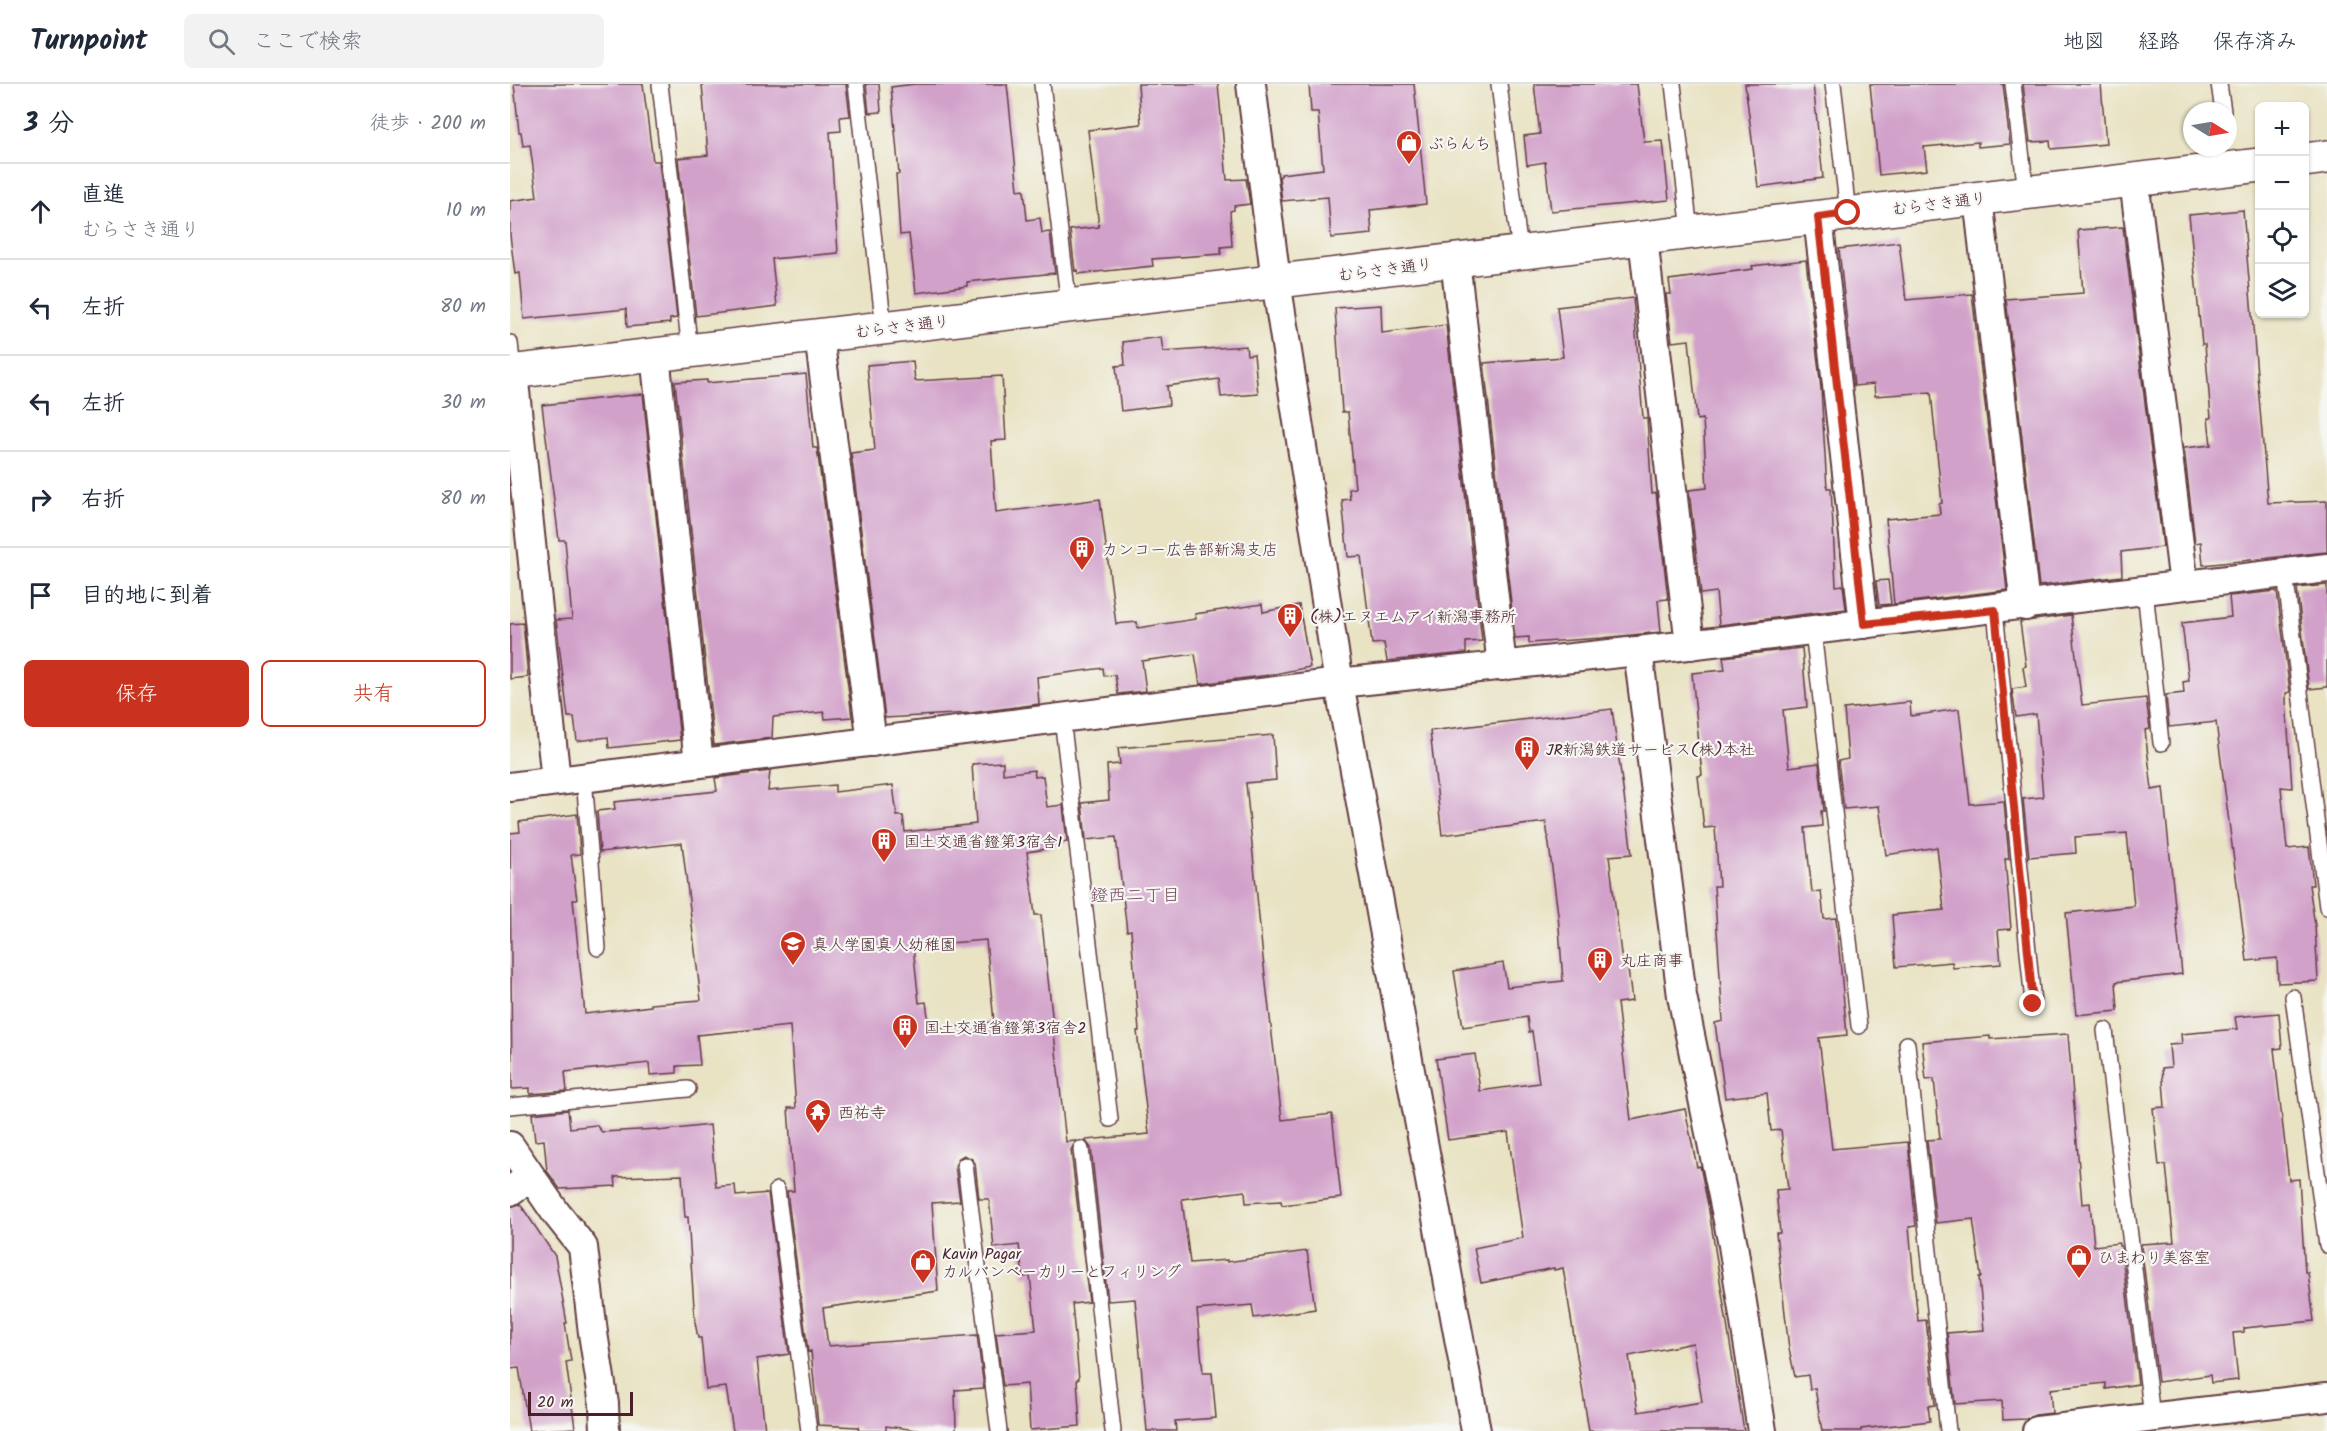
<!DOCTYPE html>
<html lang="ja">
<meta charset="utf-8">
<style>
body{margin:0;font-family:Kalam,"Klee One",sans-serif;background:#f2f2f3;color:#1f2937}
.controls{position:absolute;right:18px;top:18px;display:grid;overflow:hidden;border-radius:9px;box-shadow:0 2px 4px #0004}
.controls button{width:54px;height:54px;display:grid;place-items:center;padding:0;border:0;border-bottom:2px solid #e0e1e3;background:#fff;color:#1f2937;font:30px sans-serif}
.compass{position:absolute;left:1673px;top:18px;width:54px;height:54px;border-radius:50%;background:#fff;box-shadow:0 2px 4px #0004;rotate:101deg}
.scale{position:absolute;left:18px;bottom:15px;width:105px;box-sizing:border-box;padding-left:6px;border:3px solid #4a1f2b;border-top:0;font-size:16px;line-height:21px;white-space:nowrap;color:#4a1f2b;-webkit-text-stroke:4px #f6f6f2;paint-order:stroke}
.stop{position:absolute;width:18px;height:18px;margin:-14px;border:4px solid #c8321e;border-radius:50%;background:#fff}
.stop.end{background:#c8321e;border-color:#fff;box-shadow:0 2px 6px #0008}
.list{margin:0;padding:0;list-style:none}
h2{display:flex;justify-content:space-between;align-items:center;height:78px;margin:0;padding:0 24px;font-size:26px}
h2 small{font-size:20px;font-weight:400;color:#747a83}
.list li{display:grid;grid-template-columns:39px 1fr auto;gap:18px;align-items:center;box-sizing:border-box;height:96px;padding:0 24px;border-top:2px solid #e0e1e3}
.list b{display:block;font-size:22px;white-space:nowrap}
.list p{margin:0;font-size:20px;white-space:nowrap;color:#747a83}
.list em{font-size:20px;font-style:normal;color:#747a83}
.actions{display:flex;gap:12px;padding:18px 24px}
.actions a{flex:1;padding:14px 0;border:2px solid #c8321e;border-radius:9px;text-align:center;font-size:21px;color:#c8321e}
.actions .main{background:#c8321e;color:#fff}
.icon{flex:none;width:33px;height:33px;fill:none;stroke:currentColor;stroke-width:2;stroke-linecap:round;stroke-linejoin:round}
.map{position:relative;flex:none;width:1817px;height:1347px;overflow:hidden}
header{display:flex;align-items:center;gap:36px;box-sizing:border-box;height:84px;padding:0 30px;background:#fff;border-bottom:2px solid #e0e1e3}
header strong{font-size:28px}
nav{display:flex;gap:33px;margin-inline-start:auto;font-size:21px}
.search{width:420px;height:54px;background:#f2f2f3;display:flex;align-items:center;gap:15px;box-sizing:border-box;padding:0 21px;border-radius:9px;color:#747a83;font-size:22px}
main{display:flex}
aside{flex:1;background:#fff}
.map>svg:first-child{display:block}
.building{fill:#d2a1ca;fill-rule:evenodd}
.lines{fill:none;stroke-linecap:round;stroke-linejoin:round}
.service-casing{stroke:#623c42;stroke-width:18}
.minor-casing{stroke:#623c42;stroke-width:32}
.tertiary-casing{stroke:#623c42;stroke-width:36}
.service{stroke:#fff;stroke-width:15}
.minor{stroke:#fff;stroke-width:28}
.tertiary{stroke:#fff;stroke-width:33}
.route{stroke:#c8321e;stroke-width:8}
.labels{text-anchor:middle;stroke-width:4.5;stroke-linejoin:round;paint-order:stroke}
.poi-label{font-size:16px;fill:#4a1f2b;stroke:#f6f6f2;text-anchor:start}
.street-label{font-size:16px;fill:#4a1f2b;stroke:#f6f6f2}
.neighbourhood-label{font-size:18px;fill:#7a4c63;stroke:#f6f6f2}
</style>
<header>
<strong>Turnpoint</strong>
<div class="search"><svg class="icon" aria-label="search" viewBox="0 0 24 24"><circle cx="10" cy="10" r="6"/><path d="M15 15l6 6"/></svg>ここで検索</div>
<nav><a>地図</a><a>経路</a><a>保存済み</a></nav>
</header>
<main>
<aside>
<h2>3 分<small>徒歩 · 200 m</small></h2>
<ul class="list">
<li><svg class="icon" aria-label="ahead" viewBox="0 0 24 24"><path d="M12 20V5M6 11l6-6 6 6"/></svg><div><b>直進</b><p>むらさき通り</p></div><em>10 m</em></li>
<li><svg class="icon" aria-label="left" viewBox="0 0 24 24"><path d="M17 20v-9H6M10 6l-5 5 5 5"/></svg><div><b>左折</b></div><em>80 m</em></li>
<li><svg class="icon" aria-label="left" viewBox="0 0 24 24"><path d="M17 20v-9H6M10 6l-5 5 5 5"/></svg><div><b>左折</b></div><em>30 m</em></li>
<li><svg class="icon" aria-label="right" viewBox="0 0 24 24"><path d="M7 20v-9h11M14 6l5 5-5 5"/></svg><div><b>右折</b></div><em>80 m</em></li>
<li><svg class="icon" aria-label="arrive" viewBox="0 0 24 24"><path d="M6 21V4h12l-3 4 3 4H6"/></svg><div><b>目的地に到着</b></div></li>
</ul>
<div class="actions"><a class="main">保存</a><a>共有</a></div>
</aside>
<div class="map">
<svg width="1817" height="1347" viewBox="0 0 1817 1347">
<rect width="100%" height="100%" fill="#f6f6f2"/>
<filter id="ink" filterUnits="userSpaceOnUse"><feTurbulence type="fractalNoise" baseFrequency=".0167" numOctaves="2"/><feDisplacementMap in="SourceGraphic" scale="12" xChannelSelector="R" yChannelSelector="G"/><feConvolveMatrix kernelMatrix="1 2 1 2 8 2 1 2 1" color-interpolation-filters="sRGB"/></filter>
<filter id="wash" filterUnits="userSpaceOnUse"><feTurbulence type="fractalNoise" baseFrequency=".008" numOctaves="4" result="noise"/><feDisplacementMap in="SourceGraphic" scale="24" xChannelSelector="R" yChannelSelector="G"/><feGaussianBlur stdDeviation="1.35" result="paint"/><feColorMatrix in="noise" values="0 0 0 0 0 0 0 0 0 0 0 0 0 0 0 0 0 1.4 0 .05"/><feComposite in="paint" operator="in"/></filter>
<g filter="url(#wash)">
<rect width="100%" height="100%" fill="#e9e3c4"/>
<g id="blocks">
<g class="building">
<path d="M4,0H133L143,77H149L167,234L160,235V239L117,243L116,225L14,235L10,189L5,190L0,151V117L27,113L20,61L13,62L11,48H9Z"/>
<path d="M192,0H336L340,32L330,33L331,47L320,48L328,169L262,175L267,222L186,232L168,74L198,71Z"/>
<path d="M356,0H369L371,28L359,29Z"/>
<path d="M405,0H497L508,106L514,105L517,136L530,134L532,149L540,148L545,189L457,198V202L406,209L399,150L390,151L386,90H389L381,3Z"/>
<path d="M628,0H708L717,96L736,95L740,120L724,122V126L720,127L722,162L711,163V170L642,175L643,182L568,190V186L565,187L560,146L589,143L578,46L631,40Z"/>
<path d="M799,0H904L916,120L860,126L862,150L821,154L818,113L772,117L769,93L771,92V90L813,85L808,28H801Z"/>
<path d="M1024,0H1127L1134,58L1153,57L1159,116L1041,127L1035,78L1017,81L1014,52L1030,50Z"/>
<path d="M1235,0H1303L1313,94L1248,103Z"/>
<path d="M1360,0H1493L1500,60L1468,63V58L1414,63L1417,86L1369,91Z"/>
<path d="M1513,0H1591L1596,60L1541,65L1540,57L1520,58Z"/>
<path d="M1733,126L1758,419L1817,417V468L1693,481L1691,458L1685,459L1674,364L1701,361L1698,334H1701L1695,260H1692L1679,131Z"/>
<path d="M1613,143L1653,463L1611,468L1612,492L1529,502L1496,215L1573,209L1568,146Z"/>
<path d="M1389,158L1396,216L1462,210L1497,506L1384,520L1376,435L1430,430L1429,420L1432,419L1421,308L1365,312L1364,300L1344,302L1329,165Z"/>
<path d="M1296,176L1311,305L1317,404H1321L1326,502L1333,501L1336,525L1209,541L1206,508L1191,510L1179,406L1197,404L1193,335L1187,336L1179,256L1162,258L1156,210H1161L1159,196L1243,185L1242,182Z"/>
<path d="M1123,214L1133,334H1137L1142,410L1146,409L1158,515L1148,516L1151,548L1092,554L1019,559V553L1005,554L974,279L1053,273L1047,223Z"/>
<path d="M871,221L872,249L936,241L972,557L956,558V569L877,577L874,559L862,560L851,472L838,473L832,416L840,415L839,405L845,404L838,328H832L825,224Z"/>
<path d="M651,253L653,268L736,262L737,271L744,270L748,310L711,313L709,295L657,302L659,321L611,327L606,282L615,281L613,258Z"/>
<path d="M403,277L405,297L492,292L496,356L481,357L486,429L590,415L606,540L627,538L628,544L686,535L685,530L752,520L753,528L789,521L800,583L759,591L690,600L685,570L632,577L636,607L608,610L605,591L594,592L593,584L527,593L529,620L461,629L375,634L341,369L365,366L357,281Z"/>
<path d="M296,290L303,364H307L342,633L315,635L314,628L263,633L262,654L204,661L165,298L197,296V299Z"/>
<path d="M133,310L170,656L99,664L98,653L67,657L64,633H58L46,536L62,535L55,456H49L32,321Z"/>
<path d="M1378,496L1381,520L1369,521L1366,497Z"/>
<path d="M1817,501V603L1799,605L1787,504Z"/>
<path d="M1767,507L1780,608L1776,609V616L1782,704L1771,703L1777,765L1799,763L1803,801H1799L1805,842L1808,897L1768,899L1767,874L1737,877L1706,638L1659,643L1656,611L1674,609L1673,598L1679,597L1672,539L1721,533L1719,512Z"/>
<path d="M1561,531L1572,621L1636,614L1640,645L1635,646L1642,706L1653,704L1672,890L1606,898L1608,927L1566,931L1556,829L1624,822L1617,749L1565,753L1566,769L1519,773L1513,715L1533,713L1526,630L1506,633L1502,605L1516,603L1513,583L1516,582L1510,538Z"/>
<path d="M13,539L18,593L0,595V540Z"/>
<path d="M1292,564L1297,623L1273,626L1279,683L1309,679L1314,727H1311L1312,742L1295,744L1302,808L1311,807L1314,835L1326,834L1337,951L1309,954L1322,1065L1398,1058L1406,1142L1399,1143L1408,1237L1416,1236L1425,1321L1418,1322L1420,1337L1351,1345V1347H1312L1305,1304L1300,1305L1298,1291L1285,1293L1279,1265L1266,1149H1270L1266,1106L1278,1105L1271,1046L1261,1047L1257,1009L1215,1014L1205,939L1213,937L1204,802H1209L1205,743L1194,744L1188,692L1192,691L1182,589L1215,586L1213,573Z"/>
<path d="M1400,618L1401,632L1449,625L1460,720L1494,717L1499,775H1495L1501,845L1488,846L1491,880L1443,884L1442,878L1386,883L1382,831L1434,826L1427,763L1376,771L1369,722L1334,725L1328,677L1338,675L1334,625Z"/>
<path d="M1102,625L1122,770L1099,772L1112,878L1117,877L1122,917L1107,919L1121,1036L1175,1025L1187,1083L1190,1082L1198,1121L1234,1347H1079L1053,1184L1044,1186V1184L971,1199L964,1164L1013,1154L998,1048L938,1056L926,975L965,970L970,1007L1029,999L1022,947L1019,948L1017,933L953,943L944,887L993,879L997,903L1053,897L1048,830L1036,738L932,751L920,647ZM1183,1259L1192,1318L1128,1328L1119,1272Z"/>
<path d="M763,651L766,696L736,699L753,874L772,1036L822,1030L831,1114L772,1121L771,1117L736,1119L735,1107L672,1115L680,1179L717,1176V1178L797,1167L805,1225L744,1234L742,1221L687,1226L693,1289H702L706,1334L665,1337L666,1347H637L625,1215L598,1217L581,1064L575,1056L639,1050L627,947H629L621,846L617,847L606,753L576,756L572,719L599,716L597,681L610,680L608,664Z"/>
<path d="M493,678V690L524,686L525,693L533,692L537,723L553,721L557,758L543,760V764L517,768L525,831H531L556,1058L566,1057L561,1066L579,1218L562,1220L569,1295H567L570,1342L520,1346L517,1300L493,1302L486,1249L526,1246L520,1192L513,1193L509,1161L484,1164L479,1115H469L465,1079L462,1075L454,1071L449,1074L445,1082L450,1117L422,1119L428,1207L313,1224L318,1262L467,1251L474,1304L445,1306L446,1347H415L376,1342V1347H349L348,1343L308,1341L301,1267L298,1268L277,1107H284L278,1024H286L280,942L187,951L190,981L167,982V989L140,991L139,979L55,988L57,1007L20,1010V1004L2,1005L0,749L10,748L9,738L67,730L70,770L61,771L67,816H63L75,930L141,922V920L191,916L172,759L90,768L87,727L105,725L104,718L207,707L205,694L260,687L258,707L325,701V708L383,701L387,732H393L395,748L466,740L462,680ZM476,856L484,938L420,946L416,918L409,919L403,862Z"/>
<path d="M1769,929L1772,964L1764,965L1779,1096L1789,1095L1795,1188H1798L1804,1237L1734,1244V1248L1723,1249L1728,1296L1701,1299L1700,1291L1648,1298L1631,1160L1664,1158L1656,1081L1649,1082L1643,1024L1655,1023L1652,984L1661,983L1659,961L1672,960L1671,950L1727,945L1725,933Z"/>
<path d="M1558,950L1572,1120L1580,1119L1584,1162L1609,1159V1162H1611L1628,1300L1596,1305V1299L1540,1305L1542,1329L1525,1331L1516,1335L1493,1336L1492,1317L1445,1320L1437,1249L1474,1246L1469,1193H1471L1463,1135L1426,1139L1417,1056L1430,1055L1424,995L1416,996L1412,958L1480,952V955Z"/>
<path d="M58,1026L60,1044L86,1041L92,1048L148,1045V1047L200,1041L206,1103L225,1101L226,1112L258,1109L279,1270L247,1275L255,1347H223L216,1303L196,1305L191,1254H188L185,1238L178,1133H175L172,1091L105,1093L106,1102L50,1105L37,1087L34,1056L25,1057L22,1030Z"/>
<path d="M10,1120L45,1172L57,1239H55L61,1277L56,1278L65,1344L19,1347L9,1284L0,1285V1123Z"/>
</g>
</g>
</g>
<g filter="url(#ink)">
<use href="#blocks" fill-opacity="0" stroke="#623c42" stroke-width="1.5"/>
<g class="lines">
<defs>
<g id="service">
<path d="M150,0L180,267"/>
<path d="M346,0L374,244"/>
<path d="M532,0L559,222"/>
<path d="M989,0L1010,168"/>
<path d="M1163,0L1180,148"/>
<path d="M1323,0L1338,129"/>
<path d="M1503,0L1516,108"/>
<path d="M1709,0L1713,27"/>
<path d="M0,259L3,288"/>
<path d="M1775,489L1817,823"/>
<path d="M1635,506L1651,659"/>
<path d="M1485,526L1523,919"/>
<path d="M1303,547L1349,942"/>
<path d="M552,634L600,1035"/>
<path d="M74,694L88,864"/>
<path d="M1783,913L1817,1161"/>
<path d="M1595,946L1642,1333"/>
<path d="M1397,960L1438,1347"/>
<path d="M0,1022L178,1005"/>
<path d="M571,1065L603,1347"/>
<path d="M455,1081L489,1347"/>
<path d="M267,1106L299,1347"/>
</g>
<g id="minor">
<path d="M741,0L766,197L829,599L966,1347"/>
<path d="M1624,96L1674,501"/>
<path d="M1468,114L1515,522"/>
<path d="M1308,133L1354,540"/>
<path d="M1133,154L1180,561"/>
<path d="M945,176L992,582"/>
<path d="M309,252L362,658"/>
<path d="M145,271L189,679"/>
<path d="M3,288L46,697"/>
<path d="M1128,567L1172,912L1223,1161L1252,1347"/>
<path d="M0,703L829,599L1128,567L1817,484"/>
<path d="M0,1062L46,1129L73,1163L83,1249L94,1320L95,1347"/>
<path d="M0,1107L20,1093"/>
<path d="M1527,1347L1817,1313"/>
</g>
<g id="tertiary">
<path d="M1794,76L1817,73"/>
<path d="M0,288L1750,81"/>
</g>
</defs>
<use href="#service" class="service-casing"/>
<use href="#minor" class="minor-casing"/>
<use href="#tertiary" class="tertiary-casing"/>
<use href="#service" class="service"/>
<use href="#minor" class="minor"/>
<use href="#tertiary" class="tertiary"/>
</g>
</g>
<g class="lines" filter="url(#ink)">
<path class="route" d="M1338,129L1308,133L1354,540L1485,526L1523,920"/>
</g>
<defs>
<symbol id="shop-pin" viewBox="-11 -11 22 30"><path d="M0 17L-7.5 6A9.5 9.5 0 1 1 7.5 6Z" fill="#c8321e" stroke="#f6f6f2"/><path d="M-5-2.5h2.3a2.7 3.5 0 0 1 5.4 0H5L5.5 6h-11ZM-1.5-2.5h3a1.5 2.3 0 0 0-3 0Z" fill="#fff"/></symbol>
<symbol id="building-pin" viewBox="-11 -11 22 30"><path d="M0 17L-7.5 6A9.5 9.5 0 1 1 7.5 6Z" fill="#c8321e" stroke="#f6f6f2"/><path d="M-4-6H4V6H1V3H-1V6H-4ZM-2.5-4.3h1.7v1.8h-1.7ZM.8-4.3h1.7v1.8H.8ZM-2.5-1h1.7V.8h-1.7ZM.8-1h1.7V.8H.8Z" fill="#fff"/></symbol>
<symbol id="school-pin" viewBox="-11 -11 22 30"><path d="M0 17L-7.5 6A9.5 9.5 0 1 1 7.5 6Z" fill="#c8321e" stroke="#f6f6f2"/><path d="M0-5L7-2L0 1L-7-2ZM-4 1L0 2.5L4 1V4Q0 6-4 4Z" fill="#fff"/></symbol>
<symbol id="temple-pin" viewBox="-11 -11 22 30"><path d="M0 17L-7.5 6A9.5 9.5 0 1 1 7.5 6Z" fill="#c8321e" stroke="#f6f6f2"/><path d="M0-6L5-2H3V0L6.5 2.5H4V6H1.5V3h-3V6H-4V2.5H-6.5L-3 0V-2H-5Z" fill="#fff"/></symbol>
</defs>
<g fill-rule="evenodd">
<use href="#shop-pin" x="884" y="44" width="30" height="40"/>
<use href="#building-pin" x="557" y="450" width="30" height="40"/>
<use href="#building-pin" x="765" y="517" width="30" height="40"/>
<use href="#building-pin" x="1002" y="650" width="30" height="40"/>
<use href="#building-pin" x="359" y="742" width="30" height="40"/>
<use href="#school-pin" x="268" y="845" width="30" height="40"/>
<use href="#building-pin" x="1075" y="861" width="30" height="40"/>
<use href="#building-pin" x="380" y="928" width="30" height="40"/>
<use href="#temple-pin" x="293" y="1013" width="30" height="40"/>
<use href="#shop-pin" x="1554" y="1158" width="30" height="40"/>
<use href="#shop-pin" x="398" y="1163" width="30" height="40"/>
</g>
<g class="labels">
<g class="poi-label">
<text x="918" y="65">ぶらんち</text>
<text x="592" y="471">カンコー広告部新潟支店</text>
<text x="800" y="538">(株)エヌエムアイ新潟事務所</text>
<text x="1036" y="671">JR新潟鉄道サービス(株)本社</text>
<text x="394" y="763">国土交通省鐙第3宿舎1</text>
<text x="302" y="866">真人学園真人幼稚園</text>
<text x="1110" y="882">丸庄商事</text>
<text x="414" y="949">国土交通省鐙第3宿舎2</text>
<text x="328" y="1034">西祐寺</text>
<text x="432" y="1175">Kavin Pagar<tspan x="432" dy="18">カルバンベーカリーとフィリング</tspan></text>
<text x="1588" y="1179">ひまわり美容室</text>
</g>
<g class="street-label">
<text transform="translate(1429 119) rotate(-7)" y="6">むらさき通り</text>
<text transform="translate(875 185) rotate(-7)" y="6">むらさき通り</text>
<text transform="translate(392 242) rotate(-7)" y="6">むらさき通り</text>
</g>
<g class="neighbourhood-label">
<text x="625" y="817">鐙西二丁目</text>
</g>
</g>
</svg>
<div class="controls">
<button>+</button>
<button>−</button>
<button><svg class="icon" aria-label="locate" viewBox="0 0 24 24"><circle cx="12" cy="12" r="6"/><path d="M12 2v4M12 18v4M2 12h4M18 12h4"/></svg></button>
<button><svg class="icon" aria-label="layers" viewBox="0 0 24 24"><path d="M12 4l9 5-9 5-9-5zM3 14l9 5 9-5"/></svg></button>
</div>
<svg class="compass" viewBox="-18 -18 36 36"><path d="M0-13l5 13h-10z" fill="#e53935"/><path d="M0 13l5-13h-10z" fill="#747a83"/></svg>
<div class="scale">20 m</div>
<div class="stop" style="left:1338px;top:129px"></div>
<div class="stop end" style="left:1523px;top:920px"></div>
</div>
</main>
